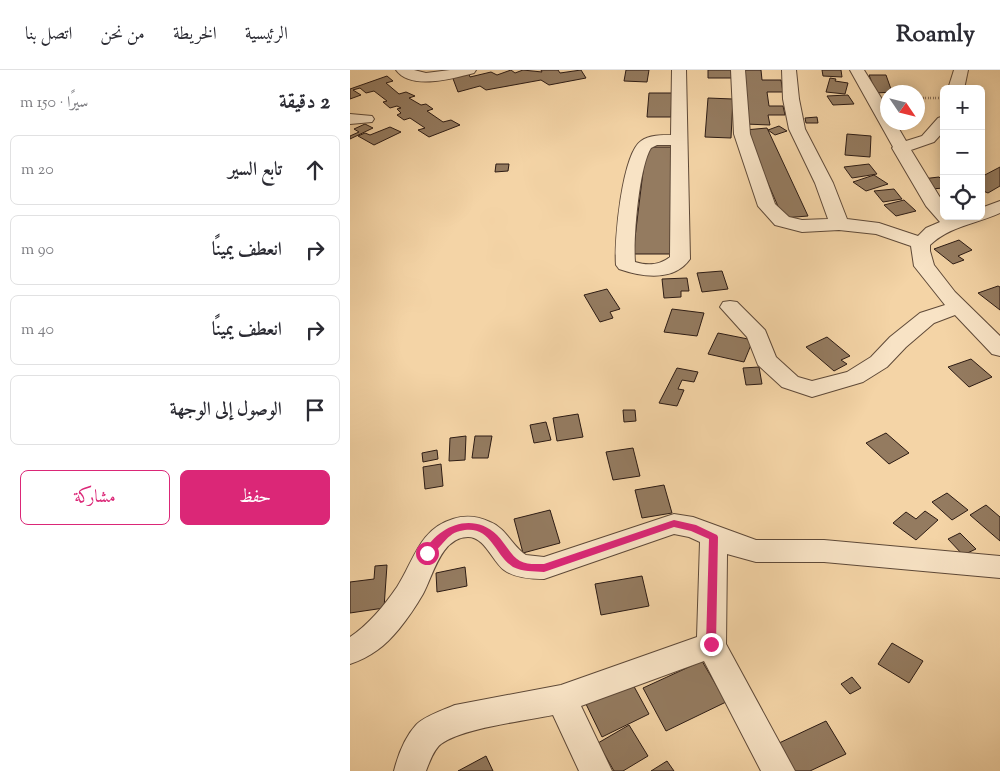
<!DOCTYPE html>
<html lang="ar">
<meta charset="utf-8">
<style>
body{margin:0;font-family:"Sorts Mill Goudy",Amiri,serif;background:#f7f7f7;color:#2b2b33;direction:rtl}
.controls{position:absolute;right:15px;top:15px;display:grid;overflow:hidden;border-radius:8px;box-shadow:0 2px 12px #0003}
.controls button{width:45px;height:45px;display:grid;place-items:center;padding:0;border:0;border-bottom:1px solid #e1e1e2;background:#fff;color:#2b2b33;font:25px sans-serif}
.compass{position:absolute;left:530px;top:15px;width:45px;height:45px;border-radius:50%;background:#fff;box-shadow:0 2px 12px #0003;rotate:125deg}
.stop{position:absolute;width:15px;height:15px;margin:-11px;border:4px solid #db2777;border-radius:50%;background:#fff}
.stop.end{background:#db2777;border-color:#fff;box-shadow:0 1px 5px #0008}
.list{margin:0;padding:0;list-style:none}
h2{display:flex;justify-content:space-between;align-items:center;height:65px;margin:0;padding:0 20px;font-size:21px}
h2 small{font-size:16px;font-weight:400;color:#7c7c81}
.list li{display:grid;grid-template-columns:32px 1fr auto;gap:15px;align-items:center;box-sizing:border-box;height:70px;margin:0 10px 10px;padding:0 10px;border:1px solid #e1e1e2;border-radius:8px}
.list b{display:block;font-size:19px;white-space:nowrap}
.list em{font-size:16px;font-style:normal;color:#7c7c81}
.actions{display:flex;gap:10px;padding:15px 20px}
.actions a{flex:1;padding:11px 0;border:1px solid #db2777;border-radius:8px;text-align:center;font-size:18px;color:#db2777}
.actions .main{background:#db2777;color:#fff}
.icon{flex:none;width:28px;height:28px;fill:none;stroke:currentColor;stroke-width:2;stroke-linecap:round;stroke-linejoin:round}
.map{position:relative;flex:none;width:650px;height:701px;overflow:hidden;direction:ltr}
header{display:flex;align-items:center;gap:30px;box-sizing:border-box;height:70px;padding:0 25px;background:#fff;border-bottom:1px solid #e1e1e2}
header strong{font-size:24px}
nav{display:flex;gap:28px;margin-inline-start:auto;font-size:18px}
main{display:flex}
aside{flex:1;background:#fff}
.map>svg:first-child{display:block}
.building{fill:#947b60;stroke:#2c1b14}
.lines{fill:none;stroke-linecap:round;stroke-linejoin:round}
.minor-casing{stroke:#5e4938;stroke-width:2}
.path{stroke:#2c1b14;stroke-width:2.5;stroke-dasharray:0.5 2;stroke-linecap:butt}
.minor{fill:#f8e3c5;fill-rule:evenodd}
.route{fill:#db2777}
</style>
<header>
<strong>Roamly</strong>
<nav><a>الرئيسية</a><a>الخريطة</a><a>من نحن</a><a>اتصل بنا</a></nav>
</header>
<main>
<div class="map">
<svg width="650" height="701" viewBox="0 0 650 701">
<rect width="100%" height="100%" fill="#f4d4a6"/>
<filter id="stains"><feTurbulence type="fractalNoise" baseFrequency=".004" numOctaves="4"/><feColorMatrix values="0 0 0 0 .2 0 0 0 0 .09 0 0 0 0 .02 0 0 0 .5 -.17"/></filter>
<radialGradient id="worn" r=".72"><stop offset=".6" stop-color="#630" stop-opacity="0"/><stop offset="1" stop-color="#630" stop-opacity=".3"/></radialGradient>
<g class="building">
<path d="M161,0L165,3L173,0L192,2L191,0H208L210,3L231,0L236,8L199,15L191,10L136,20L130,16L108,22L102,6L119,4L120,7L141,2L147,5Z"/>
<path d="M276,0H299L297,12L274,11Z"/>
<path d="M358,0H381L382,8H358Z"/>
<path d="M390,0H411L412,10H431L433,22H417L419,36H433L435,45H418L420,55L395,54Z"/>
<path d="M472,0H491L492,7L473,6Z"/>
<path d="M519,5H536L542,22L526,23Z"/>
<path d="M37,6L43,11L36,13L49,24L56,22L65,26L59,28L71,35L76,34L83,39L77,41L93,52L101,50L110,55L79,67L68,60L75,58L60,48L54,50L47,45L51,43L47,39L51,38L47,36L40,38L33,32L37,31L24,21L16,23L10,18L3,20L11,25L0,29V19Z"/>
<path d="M480,8L486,9L485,11L498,13L495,24L476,22Z"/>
<path d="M299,23H322L321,47H297Z"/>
<path d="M498,25L504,34L483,35L477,26Z"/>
<path d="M358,28L383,29L381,68L355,67Z"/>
<path d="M467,47L468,53H456L455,48Z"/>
<path d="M15,54L23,58L0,69V66L9,62L4,59Z"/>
<path d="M429,56L437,61L425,65L418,60Z"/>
<path d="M40,57L51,62L24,75L8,66L15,63L20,65Z"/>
<path d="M417,58L458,146L433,148L395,60Z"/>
<path d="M497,64L521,66L520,87L495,85Z"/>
<path d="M296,77H327L324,184H283Z"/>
<path d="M146,94H159L158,101L145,102Z"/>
<path d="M519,94L527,104L502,108L494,97Z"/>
<path d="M650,97V116L638,123L631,120V107Z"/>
<path d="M524,105L538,114L516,121L503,112Z"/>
<path d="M589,107L594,112V118L581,119L572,109Z"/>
<path d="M544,119L552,129L533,132L524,121Z"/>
<path d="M554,130L566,141L546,146L534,135Z"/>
<path d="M609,170L622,180L608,186L614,190L603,194L584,179Z"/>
<path d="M372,201L378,219L352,222L347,203Z"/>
<path d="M337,208L339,221H331V227L314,228L312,209Z"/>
<path d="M648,216L650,217V240L628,223Z"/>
<path d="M257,219L270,239L260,242L263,248L250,252L234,225Z"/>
<path d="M322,239L354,243L347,266L314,262Z"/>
<path d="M368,263L403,270L394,292L358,284Z"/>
<path d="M477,267L500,286L491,290L497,294L484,301L456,277Z"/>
<path d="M621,289L642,307L619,317L598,297Z"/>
<path d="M409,297L412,314L396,315L393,298Z"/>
<path d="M327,298L348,302L344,312L332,310L328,319L334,320L327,336L309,333Z"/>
<path d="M273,340H285L286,351L274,352Z"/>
<path d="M228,344L233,367L207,371L203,348Z"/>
<path d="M196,352L201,370L184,373L180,355Z"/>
<path d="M536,363L559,383L539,394L516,373Z"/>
<path d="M116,366L115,390L99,391L100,368Z"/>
<path d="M125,366H142L138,388H122Z"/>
<path d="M283,378L290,406L263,410L256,382Z"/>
<path d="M87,380L88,389L73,392L72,383Z"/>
<path d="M91,394L93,416L75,419L73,397Z"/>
<path d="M314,415L322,443L292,448L285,420Z"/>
<path d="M597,423L618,440L602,450L582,432Z"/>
<path d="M636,435L650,447V471L620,445Z"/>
<path d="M200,440L210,473L173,483L164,449Z"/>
<path d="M575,441L588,450L566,470L543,453L556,442L566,449Z"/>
<path d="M610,463L626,479L613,485L598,469Z"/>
<path d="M37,495L34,538L0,543V512L24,509L25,496Z"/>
<path d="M115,497L117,516L87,522L86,503Z"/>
<path d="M292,506L299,536L251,545L245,514Z"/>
<path d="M542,573L573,591L559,613L528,594Z"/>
<path d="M352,591L376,632L316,661L293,618Z"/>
<path d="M502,607L511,618L500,624L491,614Z"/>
<path d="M281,611L299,644L252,667L235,632Z"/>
<path d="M476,651L496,684L460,701H442L427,674Z"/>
<path d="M279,655L298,686L273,701H264L248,673Z"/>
<path d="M136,686L143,701H108Z"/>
<path d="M317,691L324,701H301Z"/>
</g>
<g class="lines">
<defs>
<g id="minor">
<path d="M46,0H64L76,3L100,0H126L124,3C104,8 61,21 46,0Z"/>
<path d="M322,0H336L340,189C324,212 292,207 269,199L266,195C264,172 272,84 291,71C299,65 312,65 321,65ZM307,75H321L320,187C310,195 298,196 285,192C283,169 289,97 301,78Z"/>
<path d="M381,0H395L400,64L425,134L439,147L452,150L478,149L465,113L439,59L433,29L432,0H446L449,29L455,59L483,113L497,149L529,153L568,166L576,158L590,152L576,136L542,78L543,77L500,0H514L538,39V52H545L556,71L572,66L588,48L594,46V61L584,72L561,80L594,134V146H631V138L650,131V143C626,154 600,156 580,175V181L584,195L605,222L650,266V286L642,284L605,245L584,253L556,277L537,297L513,312L462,327L432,317L408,295L397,267L370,237L373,232L380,231L387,232L415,260L426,287L448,307L462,311L497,302L521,287L540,267L570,243L595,235L564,196L561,176L526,164L489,160L452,162L425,155L408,136L384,64Z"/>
<path d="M604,0H618L614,19H598Z"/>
<path d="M0,44L22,46L24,49L22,52L0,54Z"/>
<path d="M324,444L343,447L406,470H474L650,486V508L474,492H406L377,484L376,574L445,701H411L354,591L231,636L262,701H229L203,645C175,651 112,658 91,674C84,679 79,693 76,701H44C48,685 55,667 66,655C73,647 95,639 105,635L211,615L347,567L350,472L339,467L324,464L194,509C181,509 165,508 154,500C142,491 135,467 118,467C91,467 83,506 73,524C66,536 58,548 49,559C35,576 21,587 0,594V567C19,554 34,536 47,517C64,491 69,459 103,449C116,445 127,446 140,452C156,458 162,476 176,485L194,487Z"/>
</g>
</defs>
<use href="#minor" class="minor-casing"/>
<path class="path" d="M568,28H594"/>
<use href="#minor" class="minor"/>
</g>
<path class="route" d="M324,450L346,455L367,465L368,467L366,574L361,579L356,574L359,469L341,461L324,457L194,502C183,501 173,502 163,497C144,485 141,453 110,461C95,464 90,482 77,487L73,483C88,456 122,441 147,465C155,473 161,486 170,491C177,495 186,494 194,494Z"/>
<rect width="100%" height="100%" filter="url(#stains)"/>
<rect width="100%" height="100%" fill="url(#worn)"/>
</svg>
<div class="controls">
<button>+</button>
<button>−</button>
<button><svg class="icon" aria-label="locate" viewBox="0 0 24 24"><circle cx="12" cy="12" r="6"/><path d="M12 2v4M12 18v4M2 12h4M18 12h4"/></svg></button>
</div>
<svg class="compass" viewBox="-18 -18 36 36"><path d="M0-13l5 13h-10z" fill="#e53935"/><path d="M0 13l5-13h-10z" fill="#7c7c81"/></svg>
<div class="stop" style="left:77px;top:483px"></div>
<div class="stop end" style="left:361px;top:574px"></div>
</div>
<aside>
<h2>2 دقيقة<small>سيرًا · 150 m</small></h2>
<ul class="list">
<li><svg class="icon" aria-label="ahead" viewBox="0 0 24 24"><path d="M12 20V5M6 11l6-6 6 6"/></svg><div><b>تابع السير</b></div><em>20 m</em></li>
<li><svg class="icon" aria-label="right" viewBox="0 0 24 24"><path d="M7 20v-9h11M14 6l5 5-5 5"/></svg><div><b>انعطف يمينًا</b></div><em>90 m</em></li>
<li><svg class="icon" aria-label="right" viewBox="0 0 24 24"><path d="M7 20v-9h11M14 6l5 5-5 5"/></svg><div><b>انعطف يمينًا</b></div><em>40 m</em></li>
<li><svg class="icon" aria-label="arrive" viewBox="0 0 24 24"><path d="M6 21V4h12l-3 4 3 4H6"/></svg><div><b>الوصول إلى الوجهة</b></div></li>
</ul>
<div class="actions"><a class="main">حفظ</a><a>مشاركة</a></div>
</aside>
</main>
